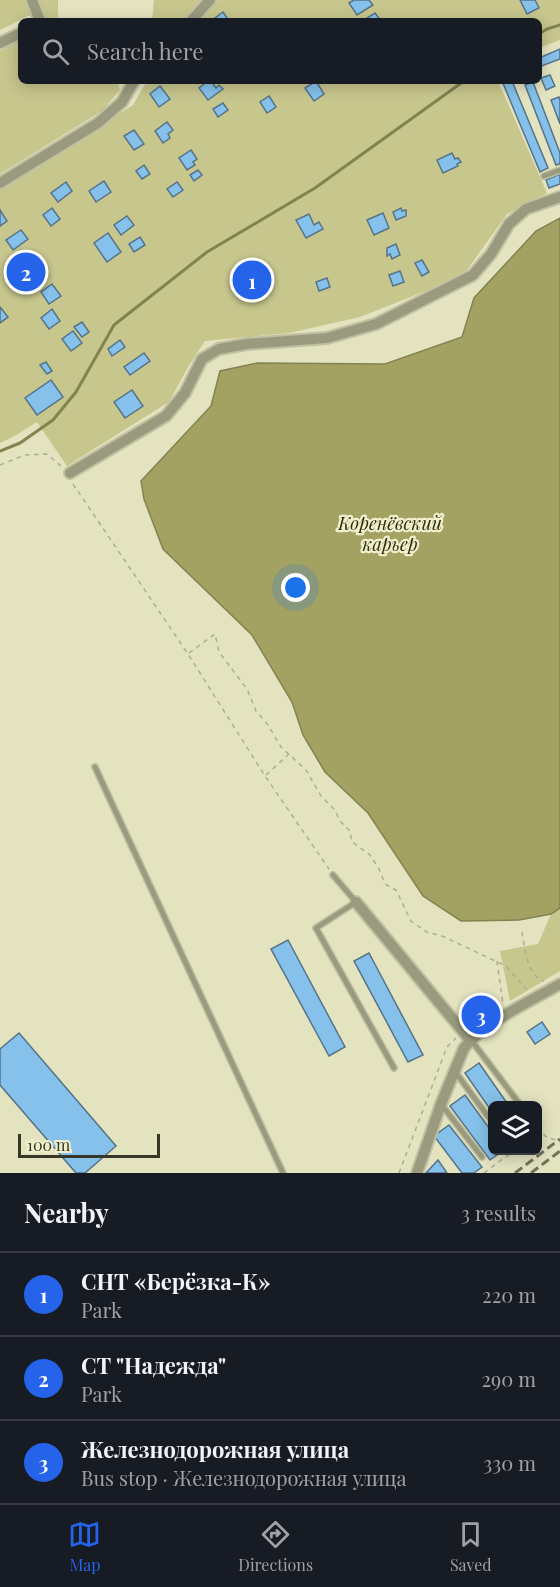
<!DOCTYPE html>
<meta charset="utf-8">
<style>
body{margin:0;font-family:"Playfair Display",serif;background:#20242c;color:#f1f3f6}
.controls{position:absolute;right:18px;bottom:18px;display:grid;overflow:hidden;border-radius:9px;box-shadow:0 3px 15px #0003}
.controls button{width:54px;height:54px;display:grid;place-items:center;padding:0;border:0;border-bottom:2px solid #363941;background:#171b24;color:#f1f3f6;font:30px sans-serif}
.scale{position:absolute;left:18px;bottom:15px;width:142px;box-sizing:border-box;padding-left:6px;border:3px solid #373729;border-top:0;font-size:16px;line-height:21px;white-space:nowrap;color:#373729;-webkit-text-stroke:4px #f1f0cd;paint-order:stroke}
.you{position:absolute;left:296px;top:588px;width:21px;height:21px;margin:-15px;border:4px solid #fff;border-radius:50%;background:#1a73e8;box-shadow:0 0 0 9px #1a73e833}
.badge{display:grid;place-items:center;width:39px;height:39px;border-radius:50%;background:#2563eb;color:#fff;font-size:20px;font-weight:700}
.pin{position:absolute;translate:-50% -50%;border:3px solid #fff;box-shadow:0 2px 6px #0006}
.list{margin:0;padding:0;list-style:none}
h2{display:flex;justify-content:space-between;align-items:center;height:78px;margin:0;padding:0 24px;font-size:26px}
h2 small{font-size:20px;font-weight:400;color:#9ea1a6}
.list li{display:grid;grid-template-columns:39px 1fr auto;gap:18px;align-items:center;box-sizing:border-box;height:84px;padding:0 24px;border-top:2px solid #363941}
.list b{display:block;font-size:22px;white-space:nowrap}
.list p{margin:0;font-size:20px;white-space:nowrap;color:#9ea1a6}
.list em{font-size:20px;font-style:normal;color:#9ea1a6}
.icon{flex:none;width:33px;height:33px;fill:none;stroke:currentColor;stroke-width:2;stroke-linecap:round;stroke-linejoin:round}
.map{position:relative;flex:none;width:560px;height:1173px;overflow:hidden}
.search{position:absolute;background:#171b24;box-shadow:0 3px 15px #0003;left:18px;right:18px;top:18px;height:66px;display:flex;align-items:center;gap:15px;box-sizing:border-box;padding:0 21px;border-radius:9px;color:#9ea1a6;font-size:22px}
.sheet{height:330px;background:#171b24}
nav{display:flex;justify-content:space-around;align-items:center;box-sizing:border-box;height:84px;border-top:2px solid #363941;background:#171b24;font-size:16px;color:#9ea1a6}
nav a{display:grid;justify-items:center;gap:3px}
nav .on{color:#2563eb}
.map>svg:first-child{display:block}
.green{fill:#c7c68d}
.water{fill:#a4a262;stroke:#838251;stroke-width:1.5}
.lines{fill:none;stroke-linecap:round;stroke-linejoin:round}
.stream{stroke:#838251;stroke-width:3}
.building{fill:#85c1ea;stroke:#567388;stroke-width:1.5}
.service-casing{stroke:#c1c1a2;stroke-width:8}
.minor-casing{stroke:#c1c1a2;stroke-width:14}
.path{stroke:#adad91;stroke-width:1.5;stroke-dasharray:4.5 4.5;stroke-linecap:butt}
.service{stroke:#9a9a7e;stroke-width:5}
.minor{stroke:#9a9a7e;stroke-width:10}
.rail{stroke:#72725d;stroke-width:3;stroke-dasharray:9 4.5;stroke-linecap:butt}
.labels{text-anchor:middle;stroke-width:4.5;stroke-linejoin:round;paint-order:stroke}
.water-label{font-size:18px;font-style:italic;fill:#2d2c0e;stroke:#f1f0cd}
</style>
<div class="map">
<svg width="560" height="1173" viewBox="0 0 560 1173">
<rect width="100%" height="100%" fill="#e3e3c0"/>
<g class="green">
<path d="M0,0H58V21L28,16L0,30Z"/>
<path d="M154,0H203L184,21H152Z"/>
<path d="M218,0H560V40L539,48V21H198Z"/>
<path d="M21,40V81H117L120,90L102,111L0,174V51Z"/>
<path d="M147,81H498L547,193L507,214L467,270L426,291L360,317L289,333L205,341L188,367L169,402L67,466L37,422L13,437L0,443V188L133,105Z"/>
<path d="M560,908V971L510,1001L500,951L538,944L551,914Z"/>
</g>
<path class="water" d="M560,218V908L551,914L519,920L461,921L423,896L368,813L325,772L303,735L292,702L252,635L163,549L144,499L141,481L211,406L220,371L257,363L385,364L462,337L474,298L536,231Z"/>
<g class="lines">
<g class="stream">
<path d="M539,34L547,29L560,25"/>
<path d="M0,451L20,443L53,420L76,392L114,325L207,252L315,188L464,81"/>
</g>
</g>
<g class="building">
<path d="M354,0H369L373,5L357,15L349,3Z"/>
<path d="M520,0H535L539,8L527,14Z"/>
<path d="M223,12L229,21H211Z"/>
<path d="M375,13L381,21H364V20Z"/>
<path d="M560,49V59L539,67V58Z"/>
<path d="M550,75L555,86L546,90L541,78Z"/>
<path d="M208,81H211L216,88L219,85L223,89L208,100L199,88Z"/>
<path d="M316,81L324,94L314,101L305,88Z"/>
<path d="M502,81H512L548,168L540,172Z"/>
<path d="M533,82L560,153V164L556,165L525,85Z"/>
<path d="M160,86L170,99L159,107L150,94Z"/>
<path d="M269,96L276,107L267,113L260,102Z"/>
<path d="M559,97L560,101V124L551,100Z"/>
<path d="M223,103L228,110L218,117L213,109Z"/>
<path d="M167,122L173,130L168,134L170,138L163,143L155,131Z"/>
<path d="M134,130L144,144L134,150L124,136Z"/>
<path d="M191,150L197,159L193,162L195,165L187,170L179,158Z"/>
<path d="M452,153L455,159L458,158L461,162L457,164L458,166L443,173L437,160Z"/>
<path d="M144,165L150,174L142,179L136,171Z"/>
<path d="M198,170L202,175L194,181L190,175Z"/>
<path d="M560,174V184L549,188L546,180Z"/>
<path d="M104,181L111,192L96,202L89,191Z"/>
<path d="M66,182L72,191L58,202L51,193Z"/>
<path d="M177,182L183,190L173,197L167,189Z"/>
<path d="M52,208L60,219L51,226L43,215Z"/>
<path d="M401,208L402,211L406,210V216L396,220L393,212Z"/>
<path d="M0,210L7,221L0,226Z"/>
<path d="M383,213L389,228L374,235L367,220Z"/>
<path d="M309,214L314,225L319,222L323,229L306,238L296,220Z"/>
<path d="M127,216L134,225L121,235L114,225Z"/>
<path d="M21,230L28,239L13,250L6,240Z"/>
<path d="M108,233L121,252L107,262L94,243Z"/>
<path d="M140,237L145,245L134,252L129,244Z"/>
<path d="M396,244L400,255L392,259L390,254L387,256V248Z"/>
<path d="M31,252L41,266L24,278L14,264Z"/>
<path d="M422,260L429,272L422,276L415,263Z"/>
<path d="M400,271L404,282L393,286L389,275Z"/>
<path d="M327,278L330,287L319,291L316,282Z"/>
<path d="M52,284L61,296L49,304L41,292Z"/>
<path d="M0,307L8,317L0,323Z"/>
<path d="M52,309L60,321L49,329L41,318Z"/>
<path d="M82,322L89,332L82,337L74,327Z"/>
<path d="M73,331L82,343L71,351L62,339Z"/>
<path d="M120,340L125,347L112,356L108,349Z"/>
<path d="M144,353L150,361L130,375L124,367Z"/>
<path d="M46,362L52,371L47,374L40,365Z"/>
<path d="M51,380L63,397L37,415L25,398Z"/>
<path d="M132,390L143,406L125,418L114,402Z"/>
<path d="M288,940L345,1047L329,1056L271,949Z"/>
<path d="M369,953L423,1055L408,1062L354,961Z"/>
<path d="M542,1022L550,1034L535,1044L527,1032Z"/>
<path d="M19,1033L116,1146L85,1173H76L0,1085V1049Z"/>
<path d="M479,1063L509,1106H492V1112L465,1073Z"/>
<path d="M465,1095L492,1132V1150H504L490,1160L450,1106Z"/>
<path d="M449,1125L482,1167L474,1173H462L434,1136Z"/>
<path d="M438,1160L447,1173H426Z"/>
</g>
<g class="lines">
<defs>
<g id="service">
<path d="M544,176L560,170"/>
<path d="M95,767L283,1173"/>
<path d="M333,875L356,902L316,928L394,1068"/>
<path d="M471,1040L521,1106"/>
<path d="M454,1070L492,1122"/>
<path d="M441,1104L482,1157"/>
</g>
<g id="minor">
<path d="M32,0L40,21"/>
<path d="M191,21L210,0"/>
<path d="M0,43L21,33"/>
<path d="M0,183L98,123L122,102L134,81"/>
<path d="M70,473L166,416L185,393L202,359L219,349L247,344L327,338L376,324L473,275L491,254L509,224L526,209L560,197"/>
<path d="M356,902L470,1040"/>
<path d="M417,1173L441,1104L464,1048C483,1023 533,1000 560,984"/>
</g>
</defs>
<use href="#service" class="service-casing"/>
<use href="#minor" class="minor-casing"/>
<g class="path">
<path d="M0,465L25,455L47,454L61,466"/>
<path d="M73,484L188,654L265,776L329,869"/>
<path d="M189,653L215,634L219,652L247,689L256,711L268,725L281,747L306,770L321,796L335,810L340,821L351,832V841L370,855L379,869L385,884L396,890L411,921L428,933L440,935L506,966L528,991"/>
<path d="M266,775L289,754"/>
<path d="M522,932C525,948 526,975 544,981"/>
<path d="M497,961L503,1004"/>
<path d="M538,1127L545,1136L560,1142"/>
<path d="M538,1140L544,1137"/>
<path d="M399,1173L447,1047L456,1038"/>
<path d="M484,1173L504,1158L517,1150"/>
</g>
<use href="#service" class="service"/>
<use href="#minor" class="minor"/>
<g class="rail">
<path d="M515,1173L560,1139"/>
<path d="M531,1173L560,1151"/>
</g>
</g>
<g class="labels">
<g class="water-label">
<text x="390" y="530">Коренёвский<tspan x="390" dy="21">карьер</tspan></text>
</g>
</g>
</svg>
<div class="controls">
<button><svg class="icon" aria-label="layers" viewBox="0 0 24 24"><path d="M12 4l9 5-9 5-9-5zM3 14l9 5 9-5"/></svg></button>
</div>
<div class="scale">100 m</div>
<div class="you"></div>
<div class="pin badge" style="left:252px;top:280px">1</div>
<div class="pin badge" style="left:26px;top:272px">2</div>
<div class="pin badge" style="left:481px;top:1015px">3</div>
<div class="search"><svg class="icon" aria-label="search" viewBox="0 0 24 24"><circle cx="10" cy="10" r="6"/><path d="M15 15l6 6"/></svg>Search here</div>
</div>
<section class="sheet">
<h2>Nearby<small>3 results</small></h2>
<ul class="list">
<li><span class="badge">1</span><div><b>СНТ «Берёзка-К»</b><p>Park</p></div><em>220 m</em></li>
<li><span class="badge">2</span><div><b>СТ &quot;Надежда&quot;</b><p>Park</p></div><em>290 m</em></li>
<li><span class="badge">3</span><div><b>Железнодорожная улица</b><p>Bus stop · Железнодорожная улица</p></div><em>330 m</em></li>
</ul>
</section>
<nav>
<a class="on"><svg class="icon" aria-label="map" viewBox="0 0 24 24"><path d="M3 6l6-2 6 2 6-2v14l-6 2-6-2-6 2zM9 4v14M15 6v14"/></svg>Map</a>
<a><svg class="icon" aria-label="directions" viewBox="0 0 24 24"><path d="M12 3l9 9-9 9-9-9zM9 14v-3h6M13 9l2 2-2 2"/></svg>Directions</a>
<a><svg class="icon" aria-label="saved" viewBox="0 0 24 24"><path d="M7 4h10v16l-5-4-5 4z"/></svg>Saved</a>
</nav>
